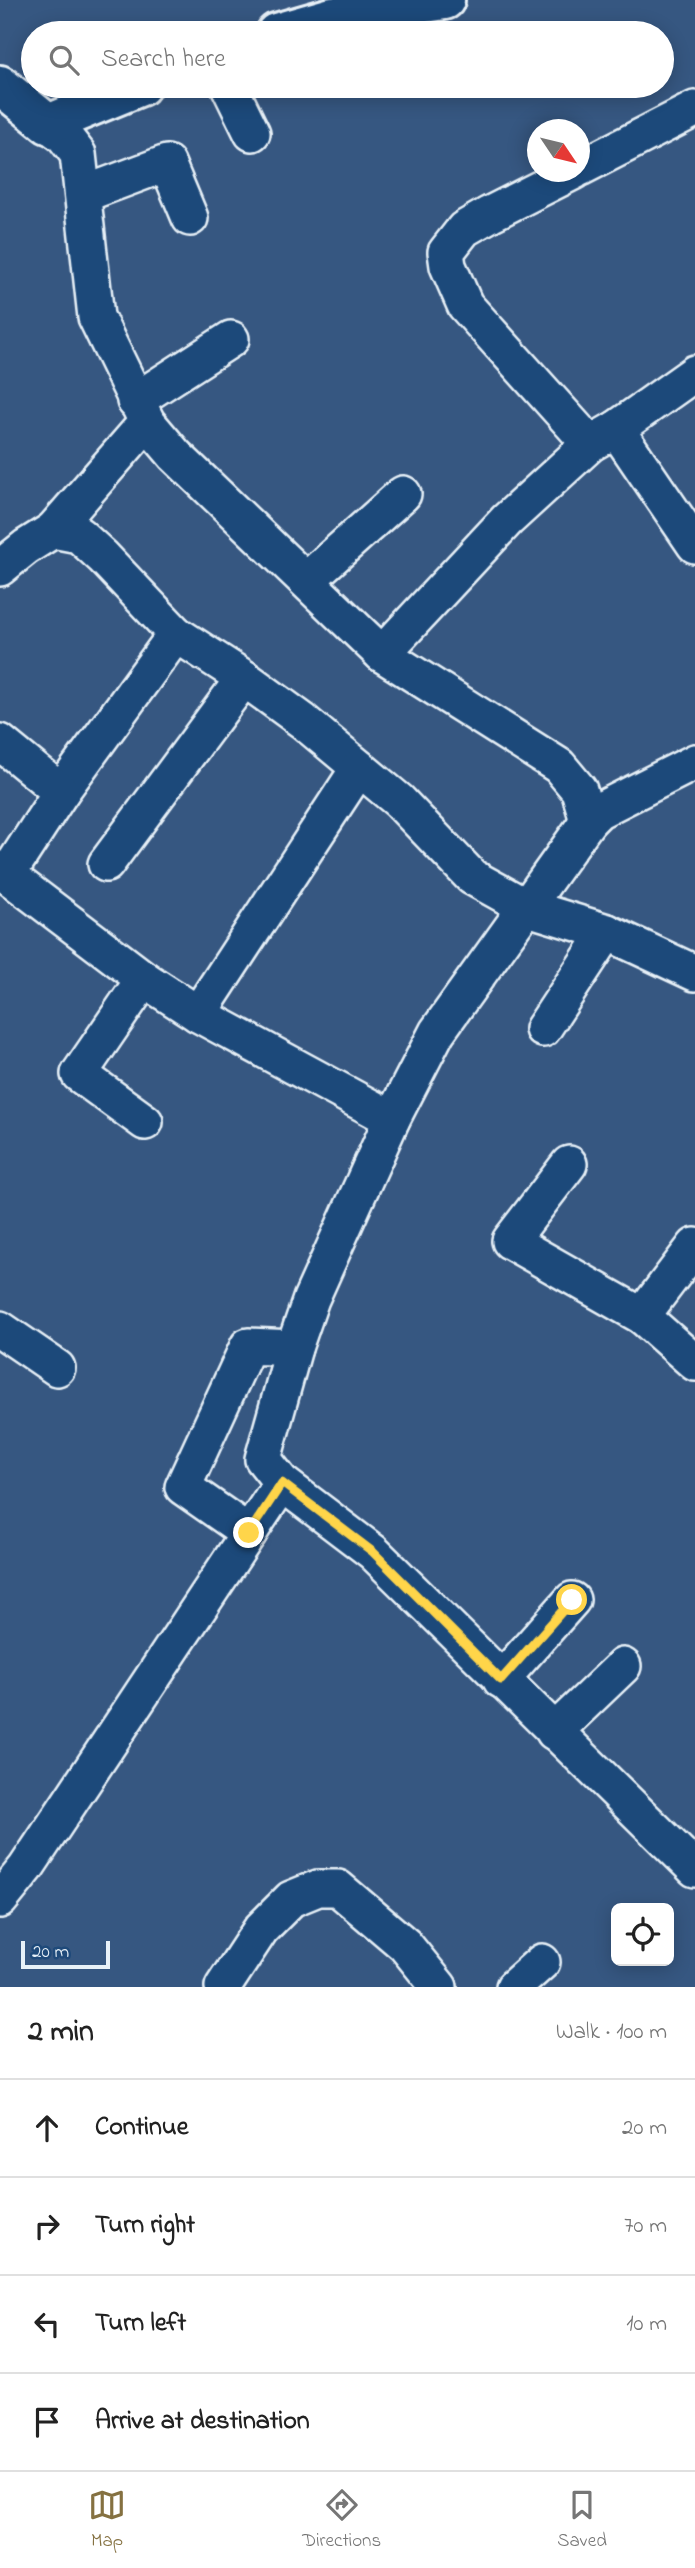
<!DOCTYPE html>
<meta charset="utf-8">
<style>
body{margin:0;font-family:"Indie Flower",sans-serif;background:#f2f2f2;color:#222}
.controls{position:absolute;right:21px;bottom:21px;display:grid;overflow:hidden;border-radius:10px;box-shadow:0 4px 18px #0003}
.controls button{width:63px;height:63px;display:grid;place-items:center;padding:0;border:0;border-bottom:2px solid #e0e0e0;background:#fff;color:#222;font:35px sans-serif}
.compass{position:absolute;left:527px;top:119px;width:63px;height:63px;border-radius:50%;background:#fff;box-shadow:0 4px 18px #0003;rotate:125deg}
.scale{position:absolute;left:21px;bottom:18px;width:89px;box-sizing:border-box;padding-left:7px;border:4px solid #e8f1f8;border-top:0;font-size:19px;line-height:24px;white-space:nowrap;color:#e8f1f8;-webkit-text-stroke:5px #1f4a7a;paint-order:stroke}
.stop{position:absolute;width:21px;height:21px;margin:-16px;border:5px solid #ffd54a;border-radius:50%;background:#fff}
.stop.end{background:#ffd54a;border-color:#fff;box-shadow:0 2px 7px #0008}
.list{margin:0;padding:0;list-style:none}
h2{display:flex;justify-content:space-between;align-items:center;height:91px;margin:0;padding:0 28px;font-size:30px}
h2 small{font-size:23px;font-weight:400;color:#767676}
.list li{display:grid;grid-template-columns:46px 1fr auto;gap:21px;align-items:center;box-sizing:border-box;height:98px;padding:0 28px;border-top:2px solid #e0e0e0}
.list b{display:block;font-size:26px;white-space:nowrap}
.list em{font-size:23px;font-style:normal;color:#767676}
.icon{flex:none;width:38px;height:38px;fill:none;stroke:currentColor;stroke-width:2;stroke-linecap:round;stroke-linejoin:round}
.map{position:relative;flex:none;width:695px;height:1987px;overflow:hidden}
.search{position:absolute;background:#fff;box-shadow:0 4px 18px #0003;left:21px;right:21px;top:21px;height:77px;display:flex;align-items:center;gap:18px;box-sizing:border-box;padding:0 24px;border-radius:38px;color:#767676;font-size:26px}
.sheet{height:483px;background:#fff}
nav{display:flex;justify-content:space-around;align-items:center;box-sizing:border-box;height:98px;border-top:2px solid #e0e0e0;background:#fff;font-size:19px;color:#767676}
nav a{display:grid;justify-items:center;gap:4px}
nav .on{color:#857141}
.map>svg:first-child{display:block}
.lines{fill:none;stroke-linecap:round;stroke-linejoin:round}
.street-casing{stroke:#e8f1f8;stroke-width:40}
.secondary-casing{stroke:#e8f1f8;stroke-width:44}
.street{stroke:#1f4a7a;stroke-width:35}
.secondary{stroke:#1f4a7a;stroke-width:38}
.route{stroke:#ffd54a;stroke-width:9}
</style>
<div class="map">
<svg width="695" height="1987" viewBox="0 0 695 1987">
<rect width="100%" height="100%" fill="#365781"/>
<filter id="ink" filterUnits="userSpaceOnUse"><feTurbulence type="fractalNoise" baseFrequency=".0143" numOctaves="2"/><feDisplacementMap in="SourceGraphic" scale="14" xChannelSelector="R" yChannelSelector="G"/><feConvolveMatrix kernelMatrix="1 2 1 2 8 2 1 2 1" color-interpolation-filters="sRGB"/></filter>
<g filter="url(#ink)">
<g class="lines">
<defs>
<g id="street">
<path d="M229,86L252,133"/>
<path d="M48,124L64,136L78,154L96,317L147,422L175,455L382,654L559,766L579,790L588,821"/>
<path d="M580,168L695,109"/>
<path d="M573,172L490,214L464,229L446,252L448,266L465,305L590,444"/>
<path d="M84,194L167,163L190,218"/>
<path d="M135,401L231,339"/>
<path d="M616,429L695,545"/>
<path d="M53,530L147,422"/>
<path d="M0,568L26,547L53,530L79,535L103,557L176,634L244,678L303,721L399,801L472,877L528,908L607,932L695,973"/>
<path d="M307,580L403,494"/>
<path d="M176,634L61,792L7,875L144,979L198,1014L392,1119"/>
<path d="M382,654L507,520L590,444L616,429L695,373"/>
<path d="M0,742L61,792"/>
<path d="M695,762L598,811L588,821L437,1032L392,1119L311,1299L294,1348L263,1459L282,1483L373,1552L695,1869"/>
<path d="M106,864L244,678"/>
<path d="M144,979L79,1074L145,1122"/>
<path d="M198,1014L359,768"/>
<path d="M543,1029L607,932"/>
<path d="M569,1164L510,1241L642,1316"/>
<path d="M695,1246L642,1316L695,1363"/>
<path d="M0,1329L57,1368"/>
<path d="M249,1533L183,1487L248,1346L294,1348"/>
<path d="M501,1680L572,1600"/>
<path d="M554,1732L623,1666"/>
<path d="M0,1900L26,1868L282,1483"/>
<path d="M223,1987L261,1929L291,1899L318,1888H338L405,1945L439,1987"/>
<path d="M514,1987L542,1962"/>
</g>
<g id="secondary">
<path d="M276,33L332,17L445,0"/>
<path d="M0,85L48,124L141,86"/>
</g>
</defs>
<use href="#street" class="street-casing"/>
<use href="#secondary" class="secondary-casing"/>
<use href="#street" class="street"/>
<use href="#secondary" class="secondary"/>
</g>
</g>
<g class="lines" filter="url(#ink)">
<path class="route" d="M249,1533L282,1483L373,1552L501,1680L572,1600"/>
</g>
</svg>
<div class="controls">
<button><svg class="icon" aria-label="locate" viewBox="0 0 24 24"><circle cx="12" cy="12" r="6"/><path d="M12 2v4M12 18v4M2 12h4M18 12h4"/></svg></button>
</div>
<svg class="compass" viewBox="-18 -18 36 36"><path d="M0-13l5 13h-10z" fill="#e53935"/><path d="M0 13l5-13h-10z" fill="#767676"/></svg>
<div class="scale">20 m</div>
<div class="stop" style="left:572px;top:1600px"></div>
<div class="stop end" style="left:249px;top:1533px"></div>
<div class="search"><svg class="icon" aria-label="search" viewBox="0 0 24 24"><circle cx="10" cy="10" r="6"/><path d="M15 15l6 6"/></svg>Search here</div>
</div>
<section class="sheet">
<h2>2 min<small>Walk · 100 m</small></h2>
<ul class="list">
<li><svg class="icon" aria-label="ahead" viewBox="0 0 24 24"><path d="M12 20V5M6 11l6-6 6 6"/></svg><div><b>Continue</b></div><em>20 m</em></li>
<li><svg class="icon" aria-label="right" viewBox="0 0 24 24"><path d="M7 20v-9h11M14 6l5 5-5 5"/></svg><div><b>Turn right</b></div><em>70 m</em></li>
<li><svg class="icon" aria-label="left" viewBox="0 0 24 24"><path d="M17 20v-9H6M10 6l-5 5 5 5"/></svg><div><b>Turn left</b></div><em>10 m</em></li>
<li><svg class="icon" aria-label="arrive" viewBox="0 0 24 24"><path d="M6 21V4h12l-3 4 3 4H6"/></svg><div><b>Arrive at destination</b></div></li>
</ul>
</section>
<nav>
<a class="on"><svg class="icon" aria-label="map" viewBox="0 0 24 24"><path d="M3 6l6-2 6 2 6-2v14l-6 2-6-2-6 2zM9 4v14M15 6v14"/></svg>Map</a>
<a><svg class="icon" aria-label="directions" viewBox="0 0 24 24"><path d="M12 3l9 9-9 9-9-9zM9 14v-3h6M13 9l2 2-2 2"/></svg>Directions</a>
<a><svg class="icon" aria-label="saved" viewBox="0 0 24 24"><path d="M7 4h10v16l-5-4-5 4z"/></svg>Saved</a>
</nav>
